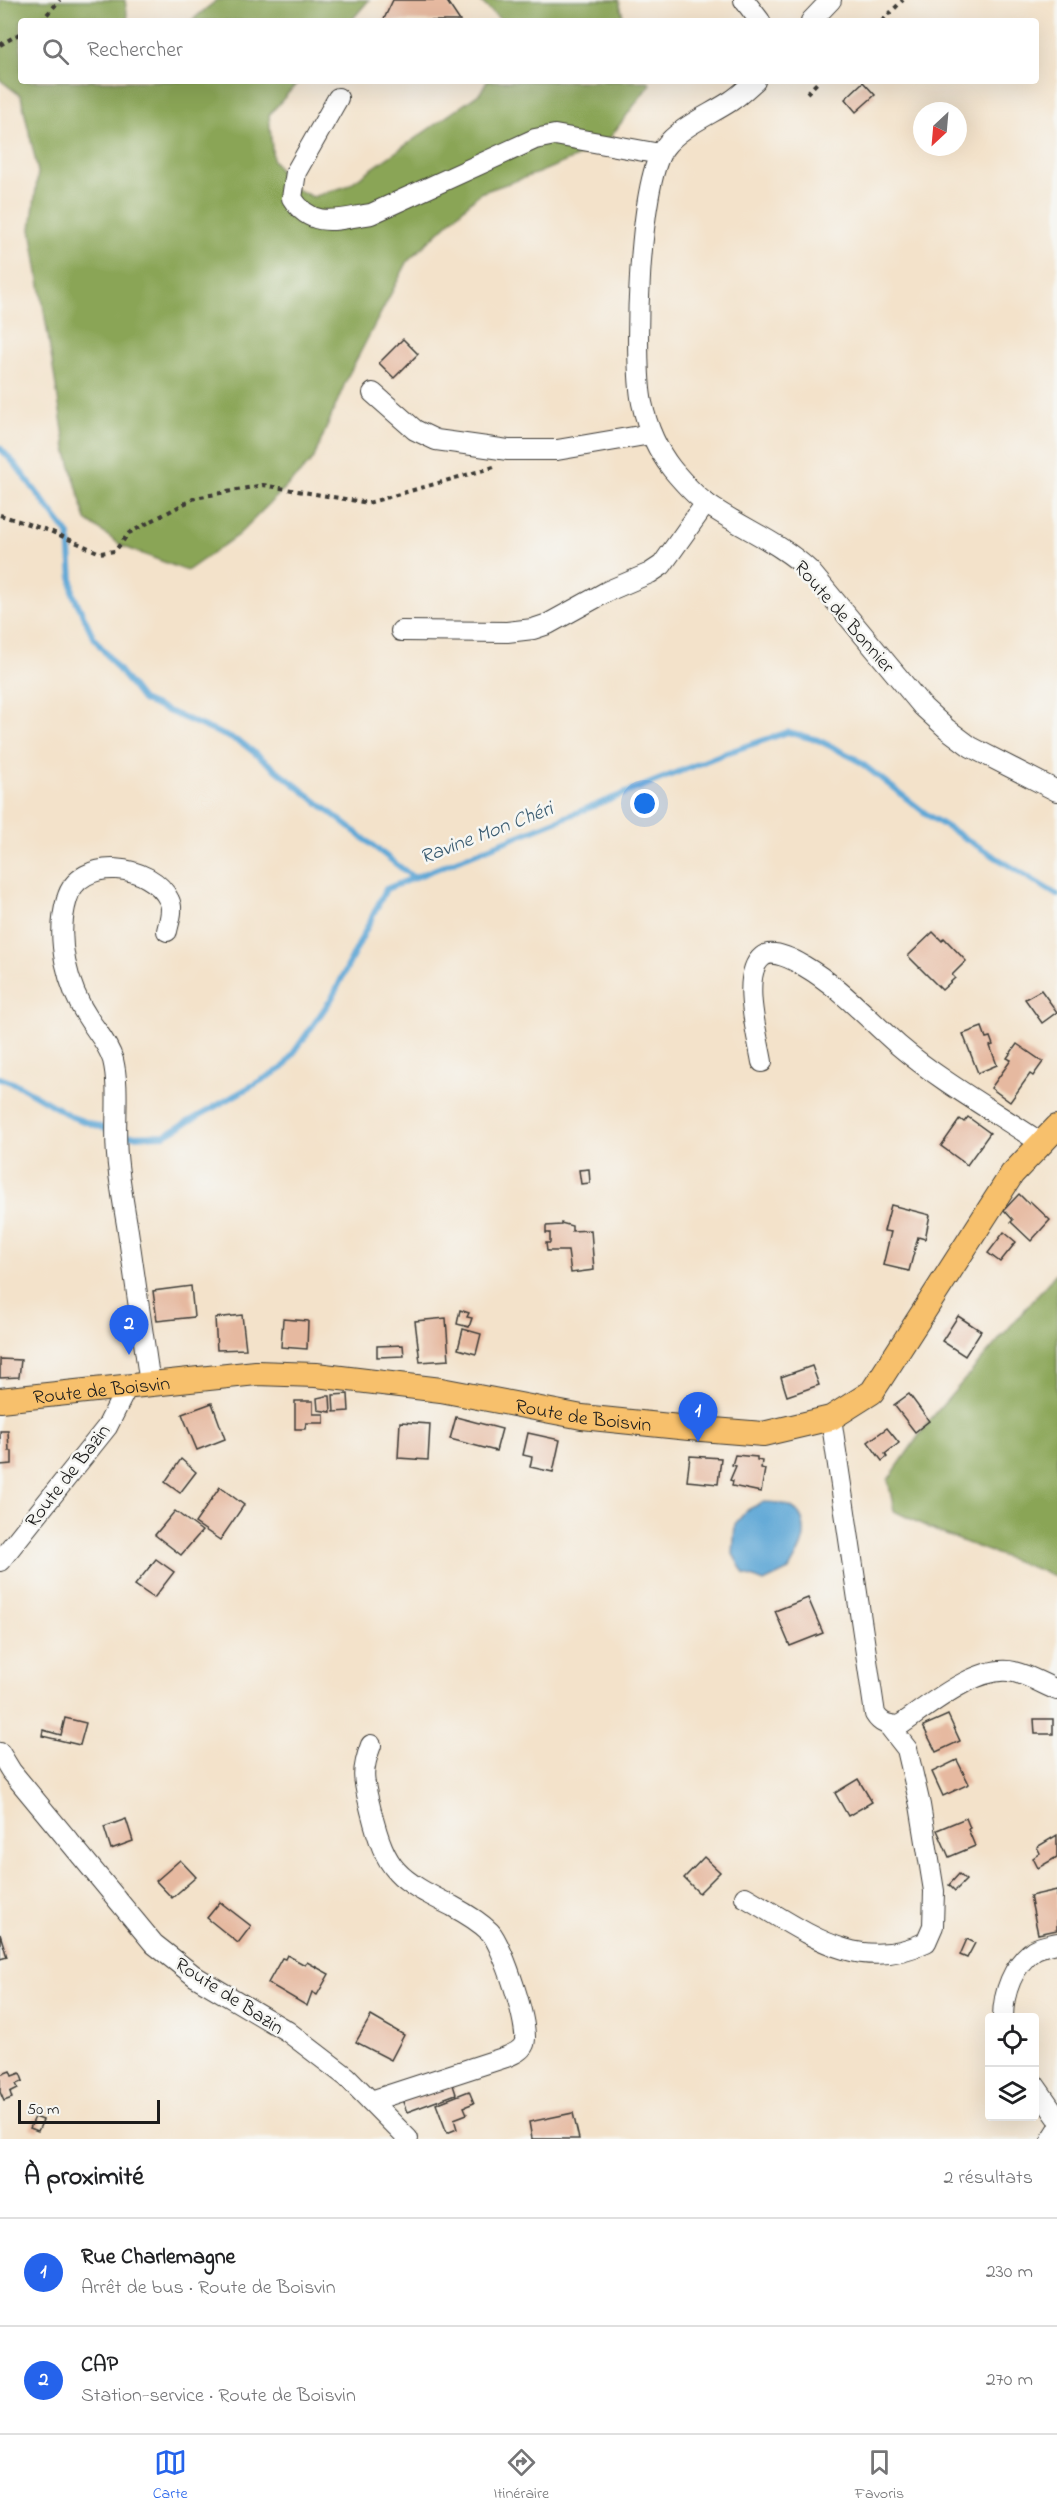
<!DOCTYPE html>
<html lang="fr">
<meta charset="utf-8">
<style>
body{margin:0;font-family:"Indie Flower",sans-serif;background:#f6f6f6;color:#202124}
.controls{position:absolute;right:18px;bottom:18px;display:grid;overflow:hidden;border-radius:6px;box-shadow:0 6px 24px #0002}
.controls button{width:54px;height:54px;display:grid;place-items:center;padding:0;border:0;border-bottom:2px solid #e0e0e0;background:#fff;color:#202124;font:30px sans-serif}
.compass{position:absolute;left:913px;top:102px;width:54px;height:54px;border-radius:50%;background:#fff;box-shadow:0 6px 24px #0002;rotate:206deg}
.scale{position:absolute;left:18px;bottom:15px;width:142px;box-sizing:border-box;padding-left:6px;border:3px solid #1c1c1c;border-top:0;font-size:16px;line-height:21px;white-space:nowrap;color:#1c1c1c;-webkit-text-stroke:4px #f6f6f2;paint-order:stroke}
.you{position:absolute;left:645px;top:804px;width:21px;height:21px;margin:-15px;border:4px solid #fff;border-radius:50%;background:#1a73e8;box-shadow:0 0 0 9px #1a73e833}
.badge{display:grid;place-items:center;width:39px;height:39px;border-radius:50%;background:#2563eb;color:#fff;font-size:20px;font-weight:700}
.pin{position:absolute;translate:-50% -50px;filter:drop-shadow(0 2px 3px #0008)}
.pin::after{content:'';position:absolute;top:32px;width:21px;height:18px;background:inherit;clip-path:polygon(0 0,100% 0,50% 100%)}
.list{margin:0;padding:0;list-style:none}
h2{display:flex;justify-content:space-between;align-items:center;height:78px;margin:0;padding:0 24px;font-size:26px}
h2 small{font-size:20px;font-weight:400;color:#757577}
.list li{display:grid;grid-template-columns:39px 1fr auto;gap:18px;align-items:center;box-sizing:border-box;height:108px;padding:0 24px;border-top:2px solid #e0e0e0}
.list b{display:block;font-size:22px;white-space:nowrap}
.list p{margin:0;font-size:20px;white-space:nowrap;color:#757577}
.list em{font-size:20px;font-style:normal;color:#757577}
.icon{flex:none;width:33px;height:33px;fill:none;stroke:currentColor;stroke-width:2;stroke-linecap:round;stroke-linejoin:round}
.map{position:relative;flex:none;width:1057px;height:2139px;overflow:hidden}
.search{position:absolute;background:#fff;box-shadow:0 6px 24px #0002;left:18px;right:18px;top:18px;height:66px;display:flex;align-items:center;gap:15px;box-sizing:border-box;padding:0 21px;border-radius:6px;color:#757577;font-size:22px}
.sheet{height:294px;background:#fff}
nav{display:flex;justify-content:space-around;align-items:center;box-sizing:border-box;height:84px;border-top:2px solid #e0e0e0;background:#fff;font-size:16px;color:#757577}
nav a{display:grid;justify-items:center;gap:3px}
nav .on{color:#2563eb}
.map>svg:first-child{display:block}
.forest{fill:#8aa557;stroke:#53603a;stroke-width:1.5}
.water{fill:#5fa7d6;stroke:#3e6279;stroke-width:1.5}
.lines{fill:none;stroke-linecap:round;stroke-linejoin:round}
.stream{stroke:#5fa7d6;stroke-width:6}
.building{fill:#e6b9a0}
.minor-casing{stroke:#3c3a36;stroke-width:22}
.major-casing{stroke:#3c3a36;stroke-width:26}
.path{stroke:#3c3a36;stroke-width:4;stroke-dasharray:4.5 4.5;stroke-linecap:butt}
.minor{stroke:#fff;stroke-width:20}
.major{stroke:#f7c06c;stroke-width:24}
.labels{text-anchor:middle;stroke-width:5;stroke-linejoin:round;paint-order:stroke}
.street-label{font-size:20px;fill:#1c1c1c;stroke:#f6f6f2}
.water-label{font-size:21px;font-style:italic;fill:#3a5b70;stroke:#f6f6f2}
</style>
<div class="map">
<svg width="1057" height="2139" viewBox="0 0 1057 2139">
<rect width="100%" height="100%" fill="#f6f6f2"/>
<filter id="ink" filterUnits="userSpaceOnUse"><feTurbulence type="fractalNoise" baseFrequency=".0167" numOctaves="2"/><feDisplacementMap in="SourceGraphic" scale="12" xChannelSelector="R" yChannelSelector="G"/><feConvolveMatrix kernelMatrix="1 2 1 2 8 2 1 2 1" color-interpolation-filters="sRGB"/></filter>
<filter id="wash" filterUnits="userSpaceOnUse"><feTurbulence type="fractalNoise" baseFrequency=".008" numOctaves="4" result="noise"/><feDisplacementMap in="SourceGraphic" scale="24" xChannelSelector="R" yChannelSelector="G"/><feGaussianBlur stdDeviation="1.35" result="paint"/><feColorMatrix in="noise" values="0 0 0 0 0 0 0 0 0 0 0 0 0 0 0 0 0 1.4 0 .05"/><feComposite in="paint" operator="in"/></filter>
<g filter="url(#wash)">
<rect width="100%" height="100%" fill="#f3e2ca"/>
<g class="forest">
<path d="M0,0H125L128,21H21V81H299L269,115L273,160L291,187L313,197L347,186L480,93L487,81H648L650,84L604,146L538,173L480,193L408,261L348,376L313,460L238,535L187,571L122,546L86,520L66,449L31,229L38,172L21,96L0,80Z"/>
<path d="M217,0H369L351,21H191Z"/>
<path d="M479,0H619L624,21H502Z"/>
<path d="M1057,1272V1577L938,1532L894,1511L888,1480L929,1421Z"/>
</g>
<path class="water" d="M763,1502C786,1502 806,1507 804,1535C804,1546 794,1560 789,1570L764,1582L744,1574L733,1554L735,1524L747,1510Z"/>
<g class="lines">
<g class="stream">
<path d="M0,448L15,464L69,535L73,594L94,638L142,700L242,743L414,878"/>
<path d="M0,1078L18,1085L72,1117L126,1136L165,1135L283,1068L332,998L386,889L723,754L788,732L818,740L856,759L929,816L1057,895"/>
</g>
</g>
<g id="blocks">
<g class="building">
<path d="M393,0H446L460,21H383Z"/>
<path d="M863,82L875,95L856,112L845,99Z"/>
<path d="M403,339L418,354L394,378L379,363Z"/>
<path d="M933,932L942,941L944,938L966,961L952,975L955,978L942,990L908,956Z"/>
<path d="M1041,990L1057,1012L1042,1023L1025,999Z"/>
<path d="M982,1027L986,1038L990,1037L993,1045L990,1046L997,1065L978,1073L963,1034Z"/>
<path d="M1017,1044L1043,1062L1033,1076L1030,1074L1010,1102L991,1088L1011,1060L1007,1058Z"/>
<path d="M968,1117L990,1133L967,1165L941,1146L960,1119L964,1122Z"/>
<path d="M589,1169L590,1183L581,1184L579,1170Z"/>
<path d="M1019,1194L1029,1204L1030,1201L1050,1220L1031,1241L1011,1222L1013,1220L1004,1210Z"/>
<path d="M891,1205L930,1215L925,1239L918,1237L909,1271L883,1265L891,1232L884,1231Z"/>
<path d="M561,1223L572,1226V1231L591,1230L594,1270L571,1273L568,1251H547L546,1243H550V1233H546V1226L561,1225Z"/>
<path d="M1004,1232L1016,1242L1000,1262L988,1253Z"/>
<path d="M191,1286L194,1317L157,1321L153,1291Z"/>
<path d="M460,1310L469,1313L467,1317L472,1318L469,1327L457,1324Z"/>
<path d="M242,1315L246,1349L217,1350L215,1318Z"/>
<path d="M958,1316L981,1331L965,1356L942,1341Z"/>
<path d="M446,1318L449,1360L420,1362L415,1321Z"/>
<path d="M283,1319L308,1321L307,1349L281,1347Z"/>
<path d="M463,1329L481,1334L476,1354L458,1349Z"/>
<path d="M403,1345L404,1356L377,1357V1346Z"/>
<path d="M0,1359L21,1360L19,1377L0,1378Z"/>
<path d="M812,1366L819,1385L787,1396L781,1377Z"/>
<path d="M348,1394L349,1411L334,1412L333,1395Z"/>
<path d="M909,1394L929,1421L915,1432L894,1405Z"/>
<path d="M326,1396H330L331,1412L318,1410L317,1398Z"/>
<path d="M295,1401H313V1414H324V1423H306L305,1429H295Z"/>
<path d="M212,1403L225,1439L197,1450L182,1414Z"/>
<path d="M456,1417L502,1429L496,1451L450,1439Z"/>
<path d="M400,1422L430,1424L428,1460L398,1458Z"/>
<path d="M887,1428L899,1443L885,1454L887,1457L882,1461L868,1442Z"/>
<path d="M0,1431H8L9,1451H12V1464L0,1465Z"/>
<path d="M528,1433L560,1440L553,1472L530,1467L532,1457L523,1455Z"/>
<path d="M735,1455L757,1457V1460L762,1461L761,1468L765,1469L761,1492L732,1486L733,1481L730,1480L736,1466L732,1465Z"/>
<path d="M690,1456L721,1458L718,1484L687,1481Z"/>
<path d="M181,1459L196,1472L180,1493L165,1482Z"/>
<path d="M220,1487L244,1505L220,1540L195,1523Z"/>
<path d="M175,1511L202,1531L181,1555L155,1535Z"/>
<path d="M156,1559L174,1572L154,1598L135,1585Z"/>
<path d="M808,1598L823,1633L790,1646L775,1611Z"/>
<path d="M948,1715L960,1741L936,1752L923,1726Z"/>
<path d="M65,1718L86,1723L80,1745L42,1736L43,1730L61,1735Z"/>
<path d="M1034,1719H1053V1734H1035Z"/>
<path d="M957,1760L969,1784L943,1796L932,1772Z"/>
<path d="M858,1779L872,1802L848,1816L835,1793Z"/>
<path d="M966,1818L970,1828L968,1829L975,1846L949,1857L937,1830Z"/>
<path d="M126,1819L133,1841L111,1849L104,1827Z"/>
<path d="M1057,1835V1857L1038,1868L1033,1858L1040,1853L1037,1847Z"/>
<path d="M704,1857L720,1872L699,1893L684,1878Z"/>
<path d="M180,1860L196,1877L172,1898L156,1881Z"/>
<path d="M959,1874L966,1880L955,1891L949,1885Z"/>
<path d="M1057,1890V1930L1038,1934L1030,1896Z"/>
<path d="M220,1902L251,1926L238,1943L207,1918Z"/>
<path d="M0,1934L7,1957L0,1959Z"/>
<path d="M967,1939L975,1943L967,1958L960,1955Z"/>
<path d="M287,1955L305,1965L307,1962L329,1974L317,1995L312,1992L307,2006L268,1983L282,1958L285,1959Z"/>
<path d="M371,2016L404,2035L391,2060L356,2042Z"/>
<path d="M10,2071L12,2076L20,2073L23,2081L16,2084L18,2088L10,2092L12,2098L4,2101L0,2092V2075Z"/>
<path d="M451,2079L456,2094L407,2112L401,2097Z"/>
<path d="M469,2091L474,2103L464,2107L467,2114L454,2119L457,2129L447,2133L436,2104Z"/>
<path d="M573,2113L579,2139H532L529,2122Z"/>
<path d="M35,2117L43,2120L38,2131L30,2128Z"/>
</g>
</g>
</g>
<g filter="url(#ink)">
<use href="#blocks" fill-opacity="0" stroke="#3c3a36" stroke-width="1.5"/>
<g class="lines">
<defs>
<g id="minor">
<path d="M744,0L760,21"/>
<path d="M811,21L831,0"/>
<path d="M755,81C747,88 740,95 731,101C710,115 679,127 664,148C639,182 633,359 642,403C647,426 657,450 672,469C682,481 694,495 707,504C741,528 780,542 810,571L923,707L947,729L971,747L1057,791"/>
<path d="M338,98L296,172L292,198C312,230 338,219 371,214L535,139L555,135L660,154"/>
<path d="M373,393L415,430L436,440L458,443L508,450H557L651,434"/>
<path d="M401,631L507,632L533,629L548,624L608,591L650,573L662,565L706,503"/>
<path d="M762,1062C758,1037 740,975 762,957C772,948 794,960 804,966C840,987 867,1018 898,1045C940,1081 995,1112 1041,1143"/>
<path d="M150,1384C143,1333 135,1282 128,1231C124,1206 119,1180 117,1155C114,1125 120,1088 113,1060C108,1044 98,1033 90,1021C67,987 55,939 67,899C79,855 152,863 169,900C174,910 169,921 167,931"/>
<path d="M831,1418L875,1714C881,1724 888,1725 899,1726C927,1707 979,1663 1014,1672C1028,1675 1043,1684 1057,1690"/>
<path d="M0,1561L107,1427L128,1385"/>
<path d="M371,1745C360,1774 364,1782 371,1811C386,1872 398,1879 452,1906C465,1913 479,1921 490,1932C502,1944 531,2029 524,2044C521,2051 513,2054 506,2057L371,2101"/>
<path d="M0,1753L11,1771L154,1944L196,1977L287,2031L347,2077L408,2139"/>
<path d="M745,1897C803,1930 857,1976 926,1942L933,1926L934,1891L920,1805L907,1749L889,1726"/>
<path d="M1003,2018C1003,1993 1013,1965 1034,1950C1041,1946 1050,1945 1057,1943"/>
<path d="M1034,2084L1057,2117"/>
<path d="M1052,2139L1057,2131"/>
</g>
<g id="major">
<path id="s1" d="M0,1400L256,1373L316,1375L441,1390L582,1417L689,1428L763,1434L831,1418L872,1392L1012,1174L1057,1127"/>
</g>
</defs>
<use href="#minor" class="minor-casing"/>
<use href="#major" class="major-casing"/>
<g class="path">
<path d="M41,21L60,0"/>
<path d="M882,21L903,0"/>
<path d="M0,45L21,33"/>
<path d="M807,93L819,81"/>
<path d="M0,515L50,531L100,553L115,551L129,533L195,498L263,485L368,503L494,467"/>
</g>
<use href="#minor" class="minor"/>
<use href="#major" class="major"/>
</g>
</g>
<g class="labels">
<g class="street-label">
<text transform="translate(845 616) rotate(49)" y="7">Route de Bonnier</text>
<text dy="7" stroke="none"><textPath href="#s1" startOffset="102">Route de Boisvin</textPath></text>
<text dy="7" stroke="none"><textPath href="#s1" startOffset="588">Route de Boisvin</textPath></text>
<text transform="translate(67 1475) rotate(-52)" y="7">Route de Bazin</text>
<text transform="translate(230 1995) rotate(33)" y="7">Route de Bazin</text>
</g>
<g class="water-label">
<text transform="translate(486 832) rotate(-21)" y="7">Ravine Mon Chéri</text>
</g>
</g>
</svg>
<div class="controls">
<button><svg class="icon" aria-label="locate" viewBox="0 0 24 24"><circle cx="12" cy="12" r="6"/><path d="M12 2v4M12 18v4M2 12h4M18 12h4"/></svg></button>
<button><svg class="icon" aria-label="layers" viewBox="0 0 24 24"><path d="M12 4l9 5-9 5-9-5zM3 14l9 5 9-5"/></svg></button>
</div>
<svg class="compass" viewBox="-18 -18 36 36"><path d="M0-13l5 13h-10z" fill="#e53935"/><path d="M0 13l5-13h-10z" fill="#757577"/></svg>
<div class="scale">50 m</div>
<div class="you"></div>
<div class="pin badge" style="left:698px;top:1442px">1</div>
<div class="pin badge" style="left:129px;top:1355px">2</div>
<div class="search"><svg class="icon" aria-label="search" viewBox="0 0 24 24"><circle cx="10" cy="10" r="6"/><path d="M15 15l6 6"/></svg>Rechercher</div>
</div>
<section class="sheet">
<h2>À proximité<small>2 résultats</small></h2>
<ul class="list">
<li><span class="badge">1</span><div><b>Rue Charlemagne</b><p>Arrêt de bus · Route de Boisvin</p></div><em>230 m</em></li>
<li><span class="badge">2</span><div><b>CAP</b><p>Station-service · Route de Boisvin</p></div><em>270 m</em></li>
</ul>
</section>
<nav>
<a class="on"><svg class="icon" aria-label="map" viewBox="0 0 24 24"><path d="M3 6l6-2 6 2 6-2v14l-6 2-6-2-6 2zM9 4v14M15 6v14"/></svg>Carte</a>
<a><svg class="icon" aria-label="directions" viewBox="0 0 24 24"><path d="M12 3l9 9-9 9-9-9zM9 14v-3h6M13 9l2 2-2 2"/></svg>Itinéraire</a>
<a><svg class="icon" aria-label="saved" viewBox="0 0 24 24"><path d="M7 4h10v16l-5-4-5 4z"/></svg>Favoris</a>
</nav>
